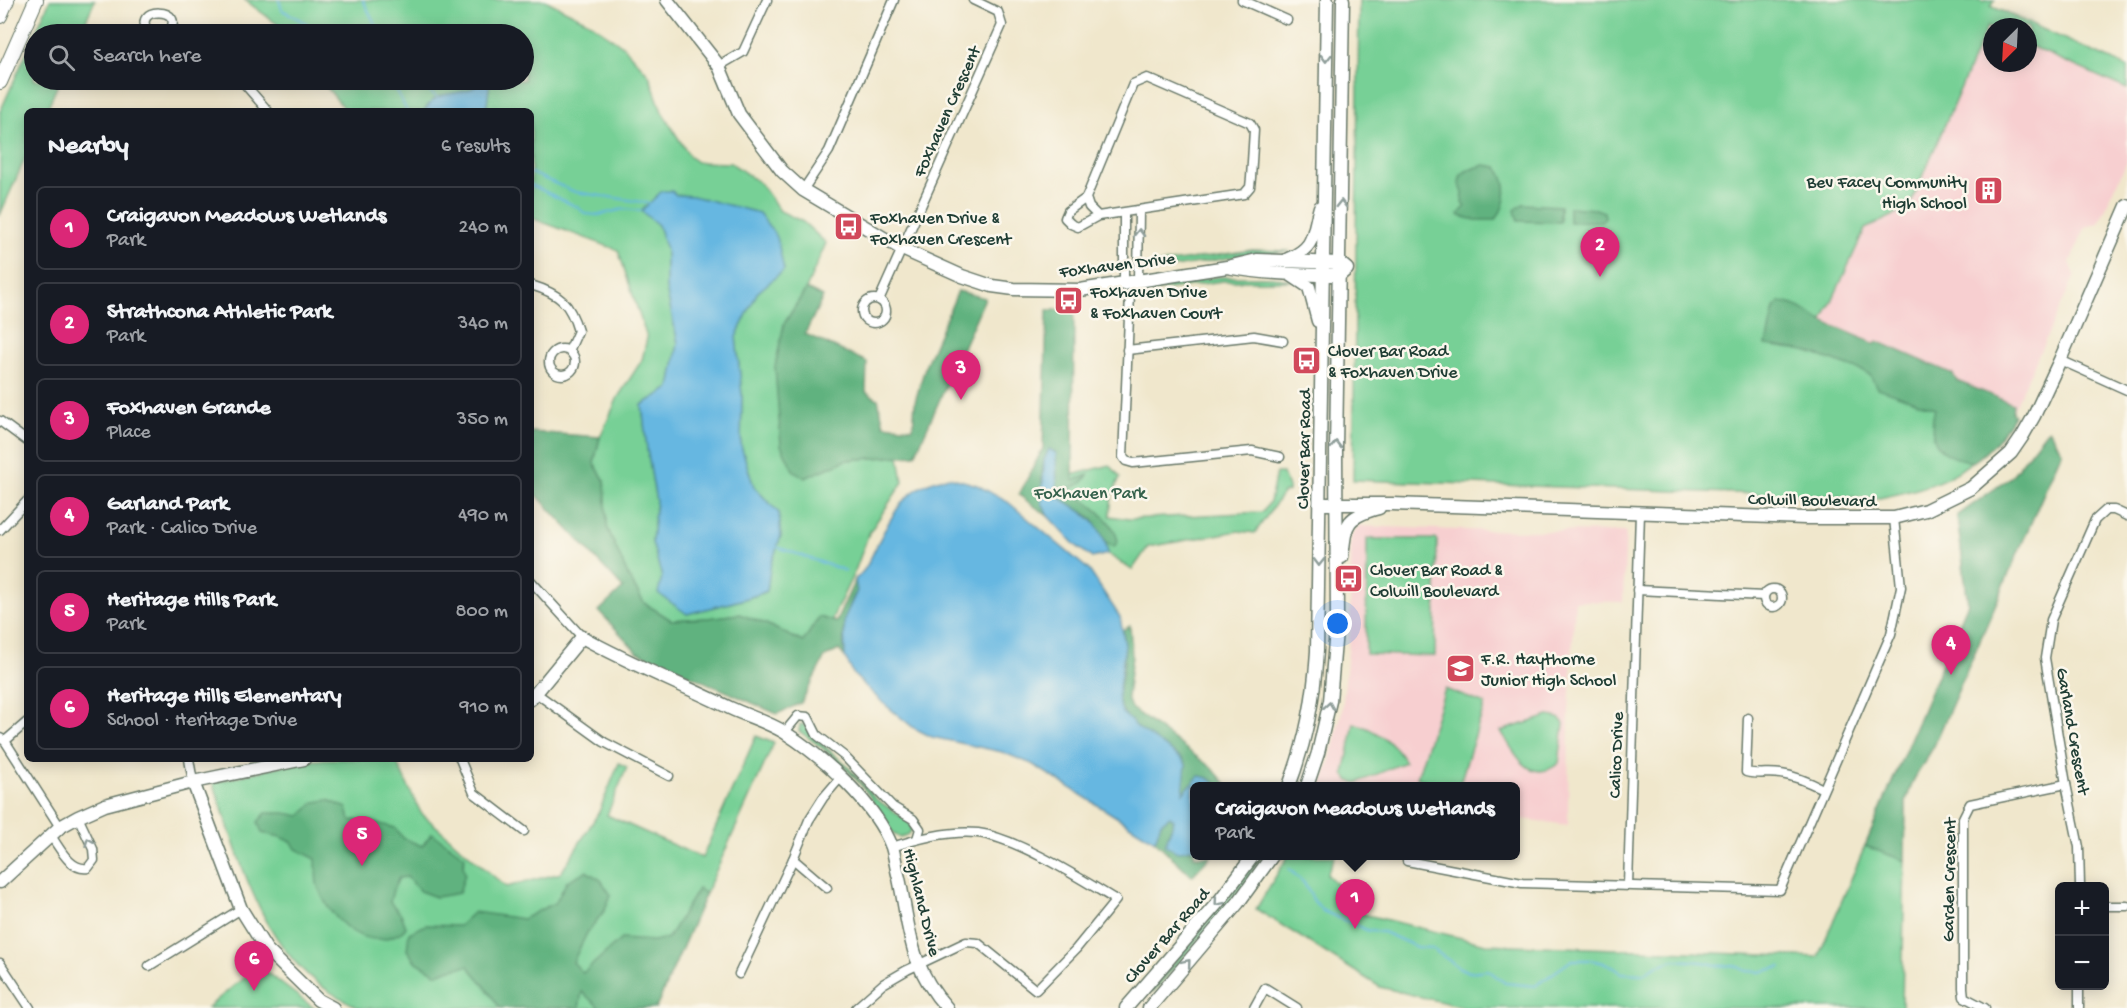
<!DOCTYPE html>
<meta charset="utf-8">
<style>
body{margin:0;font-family:"Gochi Hand",sans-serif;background:#20242c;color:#f1f3f6}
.controls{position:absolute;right:18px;bottom:18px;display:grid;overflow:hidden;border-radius:9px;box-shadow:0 3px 15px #0003}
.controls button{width:54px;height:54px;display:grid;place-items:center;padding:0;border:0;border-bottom:2px solid #363941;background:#171b24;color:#f1f3f6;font:30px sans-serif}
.compass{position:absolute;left:1983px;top:18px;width:54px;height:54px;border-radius:50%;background:#171b24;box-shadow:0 3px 15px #0003;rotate:204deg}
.you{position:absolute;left:1338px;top:624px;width:21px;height:21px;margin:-15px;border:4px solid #fff;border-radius:50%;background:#1a73e8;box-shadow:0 0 0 9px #1a73e833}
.badge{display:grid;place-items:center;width:39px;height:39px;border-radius:50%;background:#db2777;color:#fff;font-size:20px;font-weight:700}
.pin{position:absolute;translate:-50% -50px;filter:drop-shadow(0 2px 3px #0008)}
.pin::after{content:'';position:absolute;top:32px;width:21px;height:18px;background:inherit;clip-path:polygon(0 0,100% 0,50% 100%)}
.popup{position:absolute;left:1190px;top:782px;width:330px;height:78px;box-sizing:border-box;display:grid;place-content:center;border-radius:9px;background:#171b24;filter:drop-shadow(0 2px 4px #0005);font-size:20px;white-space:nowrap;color:#9ea1a6}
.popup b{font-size:22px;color:#f1f3f6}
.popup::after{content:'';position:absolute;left:50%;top:100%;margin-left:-12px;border:12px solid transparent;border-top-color:#171b24}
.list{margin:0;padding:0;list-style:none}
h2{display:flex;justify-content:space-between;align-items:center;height:78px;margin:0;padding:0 24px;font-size:26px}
h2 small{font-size:20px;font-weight:400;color:#9ea1a6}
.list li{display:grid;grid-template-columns:39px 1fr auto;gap:18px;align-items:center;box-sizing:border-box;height:84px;margin:0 12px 12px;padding:0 12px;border:2px solid #363941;border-radius:9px}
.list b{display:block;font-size:22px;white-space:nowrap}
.list p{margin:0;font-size:20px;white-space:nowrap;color:#9ea1a6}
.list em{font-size:20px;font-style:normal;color:#9ea1a6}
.icon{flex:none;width:33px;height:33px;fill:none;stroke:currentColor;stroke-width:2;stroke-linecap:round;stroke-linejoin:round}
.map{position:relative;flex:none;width:2127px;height:1008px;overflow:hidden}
.search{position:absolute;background:#171b24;box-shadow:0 3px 15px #0003;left:24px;top:24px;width:510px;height:66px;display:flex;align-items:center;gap:15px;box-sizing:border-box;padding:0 21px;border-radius:33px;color:#9ea1a6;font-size:22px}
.panel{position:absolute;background:#171b24;box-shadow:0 3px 15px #0003;left:24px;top:108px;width:510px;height:654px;border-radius:9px}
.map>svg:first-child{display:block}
.built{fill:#f7cfd0}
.green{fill:#77d096;stroke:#4b8665;stroke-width:1.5;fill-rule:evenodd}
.forest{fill:#61b27f;stroke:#40785a;stroke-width:1.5}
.water{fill:#66b7e1;stroke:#427a8a;stroke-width:1.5}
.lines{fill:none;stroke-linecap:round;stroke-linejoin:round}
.stream{stroke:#66b7e1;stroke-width:2}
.street-casing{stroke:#687869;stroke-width:11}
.secondary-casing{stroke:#687869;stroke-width:15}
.primary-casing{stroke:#687869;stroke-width:16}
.street{stroke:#fff;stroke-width:8}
.secondary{stroke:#fff;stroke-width:12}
.primary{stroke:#fff;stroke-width:14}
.oneway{stroke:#8f9e9a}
.labels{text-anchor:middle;stroke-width:5;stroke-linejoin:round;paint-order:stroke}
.street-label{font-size:18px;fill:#1f3d34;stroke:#fbf7ec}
.poi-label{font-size:18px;fill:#1f3d34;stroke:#fbf7ec;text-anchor:start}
.park-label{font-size:18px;fill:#35624c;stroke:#fbf7ec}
</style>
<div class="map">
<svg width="2127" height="1008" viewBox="0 0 2127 1008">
<rect width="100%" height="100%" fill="#fbf7ec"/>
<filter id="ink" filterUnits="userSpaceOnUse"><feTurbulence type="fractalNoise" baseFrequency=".0167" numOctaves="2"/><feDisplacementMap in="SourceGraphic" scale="12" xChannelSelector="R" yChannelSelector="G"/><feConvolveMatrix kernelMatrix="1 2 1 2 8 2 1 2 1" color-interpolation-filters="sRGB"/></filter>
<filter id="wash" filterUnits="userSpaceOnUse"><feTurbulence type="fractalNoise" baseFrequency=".008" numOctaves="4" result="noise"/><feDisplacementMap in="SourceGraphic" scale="24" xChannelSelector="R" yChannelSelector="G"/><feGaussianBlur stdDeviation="1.35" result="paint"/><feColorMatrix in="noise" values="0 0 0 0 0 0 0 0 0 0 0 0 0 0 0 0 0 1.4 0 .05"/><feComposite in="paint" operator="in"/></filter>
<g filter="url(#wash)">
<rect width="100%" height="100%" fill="#f0e7cc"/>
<g class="built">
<path d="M1987,27L1992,29V63H2028V45L2127,89V161L2099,223L2086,227L2070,262L2075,275L2012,413L1821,326L1865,229L1909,208Z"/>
<path d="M1359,526L1461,530L1626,532L1623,602L1575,601L1569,712L1568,825L1516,818V786H1321L1329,764L1342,711L1350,631L1351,537Z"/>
</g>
<g class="green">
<path d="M50,0H95L80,34H34V80H60L46,111H27V154L0,215V112Z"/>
<path d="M245,0H545L589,22L624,47L649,75L662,112L690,157L697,162L731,163L761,184L780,211L803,222L826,243L806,289L784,324L805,478L846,460L899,456L903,482L869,533L855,571L831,621L819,617L804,643L766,624L739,614L708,618L671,620L644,603L629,578L607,527L605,481L594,463L600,437L618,397L642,360L647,338L618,250L531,218V111H486L490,81L486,80H524V34H285L277,24ZM676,195L693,196L784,269L757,293L736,337L742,395L741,446L754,487L779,513L781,536L770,568L767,591C742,602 714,606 687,614L662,577L652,542L656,501L647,449L642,405L670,388L678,343L666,288V249L658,225Z"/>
<path d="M1359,0H1980L1984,2L1986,0H1995L1991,6L1995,8L2127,67V89L2028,45V27H1992V29L1987,27L1909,208L1865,229L1821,325L2012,413C2001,427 1990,443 1977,456C1952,483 1915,490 1880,498L1353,480Z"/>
<path d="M321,80H486C480,83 474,88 468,90C450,95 436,93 424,111H346Z"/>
<path d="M1252,250L1290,251L1240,256L1156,270L1149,268L1151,265Z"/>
<path d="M1218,277H1273L1292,281H1222L1142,293L1139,289L1145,286Z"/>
<path d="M2048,429L2062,451L1934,746L1914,779L1906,800L1902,1008H1467L1380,987L1256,909L1288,856H1335L1327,874L1356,905L1359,913L1486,944L1818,957L1968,603L1957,516L2011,477Z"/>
<path d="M1110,465L1120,477L1112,495L1110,516L1129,519L1262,512L1270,502L1276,473H1283L1289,491L1283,493L1255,533L1238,531L1148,547L1132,570L1108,554L1106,542L1057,496L1068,476Z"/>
<path d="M1367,539H1437L1435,656L1366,654Z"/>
<path d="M1445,689L1485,704L1459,786H1442L1417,778Z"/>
<path d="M1549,716L1559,718L1564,723L1559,763C1531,786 1514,754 1501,731Z"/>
<path d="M1354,723C1374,729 1395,743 1405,762L1357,783L1349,781L1344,774Z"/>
<path d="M800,724L805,725L814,737L847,766L876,799L909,822L912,829L909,834L901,838C888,834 876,806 868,794C849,768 825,749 799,731Z"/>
<path d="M756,736L774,743L706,893L656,1008H359C349,1002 337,997 327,990C259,945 239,854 213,783L292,763L325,759H395L421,813L506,887L561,873L599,812L619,763L627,767L607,815L702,858Z"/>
<path d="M1258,856H1261L1248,879L1224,910L1153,992L1151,991Z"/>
<path d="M258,966L314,1008H207Z"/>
</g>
<g class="forest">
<path d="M1484,165L1497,167C1510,185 1507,203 1496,220H1476L1460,216L1459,214L1465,207L1462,203L1463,193L1459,182L1461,175L1466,171Z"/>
<path d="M1523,204L1560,206V222L1518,221L1515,210Z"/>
<path d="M1569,207L1596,209L1604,212L1605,218L1601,221L1569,222Z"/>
<path d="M806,289L823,297L805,334L867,362L866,392L878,399L884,425L913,428L915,402L926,364L958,291L985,298L915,455L846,460L805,478L793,470L781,445L775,367L784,324Z"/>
<path d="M1779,302C1803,305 1804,312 1822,321C1840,329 1858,336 1875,344L1877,341L1953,374L1957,381L2013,404L2012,413L2014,415C2003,434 1992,449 1973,462C1939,456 1926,443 1935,408L1877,388L1870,375L1863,371L1805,351L1766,345L1774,308Z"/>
<path d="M1074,309L1073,481L1088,475L1082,483L1069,489C1088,504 1112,516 1118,541L1114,547L1106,542L1092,518L1057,496L1056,453L1049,449C1039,467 1040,497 1048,516L1019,495L1043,448L1047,310Z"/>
<path d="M2048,429L2062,451L1934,746L1914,779L1906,800L1905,861L1865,846L1968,603L1957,516L2011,477Z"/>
<path d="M531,432L600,437L594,463L605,481L607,527L629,578L644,603L671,620L708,618L739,614L766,624L803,642L819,617L836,622L855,580L857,591C845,610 841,634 845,657L839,650L825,657L801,703L777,714L637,652L599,611L623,588L531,489Z"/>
<path d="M1130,626L1132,656L1127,698L1131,708L1212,768L1228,786H1217C1214,779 1207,777 1199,776L1182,794L1186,764L1182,758C1163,745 1117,722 1118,695C1119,689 1121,683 1122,677C1125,661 1126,646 1123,630Z"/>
<path d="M328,800L347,808L350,820L369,821L395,828L403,838L422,846L432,833L465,857L463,866L465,874L459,893L436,897L420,891L407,877L399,878L393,890L390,902L401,914L406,927C402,933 398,934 391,937C358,948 329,916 318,887C315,879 317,868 316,859L296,849L292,842L281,837L262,833L258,822L266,813H285L300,816L315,802Z"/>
<path d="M1170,816L1174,820L1168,835L1191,850L1194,848V856H1211L1192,876L1155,841L1161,823Z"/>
<path d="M586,871L601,880L611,895L604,911L587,933L573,962L583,973L621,939L653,941L668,938L698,889L706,893L656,1008H600L582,992L579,1008H500L484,985L468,966L451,969L437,974L415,961L407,950L409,933L426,925L459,926L474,912L523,919L556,902L567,881Z"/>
</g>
<g class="water">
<path d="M486,80L490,81L486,111H424C439,88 450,97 470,89C475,87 481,82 486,80Z"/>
<path d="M662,191H672L676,195L693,196L759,213L777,237L784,270L757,293L736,337L742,395L741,446L754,487L779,513L781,536L770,568L767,591C742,602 714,606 687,614L658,593L662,577L652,542L656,501L647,449L642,405L670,388L678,343L666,288V249L658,225L641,211Z"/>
<path d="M1049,449L1056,453L1057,496C1082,512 1103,521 1108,554L1092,558L1074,544L1048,516L1042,503L1044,460Z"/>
<path d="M949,477L977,485L1008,502L1089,570L1120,617L1125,645L1118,695L1119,704L1123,713L1138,728L1182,759L1186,764L1183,793L1199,776C1206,777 1214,779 1217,786H1194V848L1177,852L1165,845L1174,820L1170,816L1161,823L1155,841L1032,764L1002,752L932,737L914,728L883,703L854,675L845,657L844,619L857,591L855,580C858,576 861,574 864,570C869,563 873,553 877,545C894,510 908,484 949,477Z"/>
</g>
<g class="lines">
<g class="stream">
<path d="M279,0L282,10L306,23L318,34"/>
<path d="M363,0L380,34"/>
<path d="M374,80L396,90L407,111"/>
<path d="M413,80L437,97"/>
<path d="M531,173L575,192L649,203"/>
<path d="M531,185L577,207L586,214L598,215L624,209L641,211"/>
<path d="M777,547L846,571"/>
<path d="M1289,869L1304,883L1314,901L1323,911L1369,931L1383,932L1417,947L1431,948L1460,968L1469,972L1488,970L1505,983L1535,986L1572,960H1591L1608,964L1622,973L1643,974L1656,966L1675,960L1702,962L1721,966L1734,965L1747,971L1760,972L1781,967"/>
</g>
</g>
</g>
<g filter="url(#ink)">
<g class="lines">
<defs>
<g id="street">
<path d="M1242,0L1287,20"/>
<path d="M171,29L184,34"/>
<path d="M150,34C126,5 192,6 167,34"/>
<path d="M719,66L743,52L767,0"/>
<path d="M241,80L268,111"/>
<path d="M803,190L829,151L894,0"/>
<path d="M1086,198L1089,207L1098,216L1078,227L1071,224L1065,218L1068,211L1086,198L1133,84L1147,78L1250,123L1254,130L1251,178L1250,187L1244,194L1098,216"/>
<path d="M1139,211L1138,281L1130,294L1123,457L1126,461L1133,463L1252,451L1280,457"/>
<path d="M1124,213V283L1125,286"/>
<path d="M531,285C560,294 570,303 578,331L569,351"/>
<circle cx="874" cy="311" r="12"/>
<path d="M879,300L1002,25L998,12L973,0"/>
<circle cx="562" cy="362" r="13"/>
<path d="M1127,350L1254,336L1283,341"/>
<path d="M2060,360L2127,390"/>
<path d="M0,421L27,441"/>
<path d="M0,530L27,501"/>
<path d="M531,581L582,637"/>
<circle cx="1773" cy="598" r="9"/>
<path d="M1637,590L1764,596"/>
<path d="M536,693L604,742L669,776"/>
<path d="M1748,718L1746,772C1758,775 1769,772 1781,774C1796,776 1809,782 1823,789"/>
<path d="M784,733L798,716L808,717L817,735L844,756L893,807L913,819L920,829L917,839"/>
<path d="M0,738L5,741L60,827"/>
<path d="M5,741L27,722"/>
<path d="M189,759L193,782"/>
<path d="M460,759L474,793L524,831"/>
<path d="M51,836C60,848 70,871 88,868L94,860L93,849L78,817"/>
<path d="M793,859L827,888"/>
<path d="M1407,861L1522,883L1780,890L1891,634L1901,587L1894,518"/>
<path d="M1628,885L1640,513"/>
<path d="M2080,886L2079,847L2066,784L2045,658L2051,620L2095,520L2106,510H2114L2127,516"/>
<path d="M2104,906H2127"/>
<path d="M0,963L30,1008"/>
<path d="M149,966L241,909"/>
<path d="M739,974L793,859L809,820L823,798L841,777"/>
<path d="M856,1008L883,984L907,970L966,942L978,943L1036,990L1076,949L1116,900C1081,879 1017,838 978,833C950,830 919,838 892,847"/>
<path d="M1254,1008L1265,988L1297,1008"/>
<path d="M1985,1008L1964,997L1963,988V818L1970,804L2066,784"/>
<path d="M2079,1008V986"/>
</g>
<g id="secondary">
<path d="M667,0L719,66L739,114L782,171L803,190L902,249L962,276L992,286L1014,289L1080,290L1227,267L1257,260L1340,263L1347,269L1340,275C1302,275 1264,274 1227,267"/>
<path d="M1288,259C1316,247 1312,235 1320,207"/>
<path d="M1291,275L1309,287L1318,321"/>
<path d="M1320,504H1392L1805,518H1894L1926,510L1971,488L2011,453L2022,437L2034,416L2060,360L2127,206"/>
<path d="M1342,557C1346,525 1344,517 1379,508"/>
<path d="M531,699L582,637C630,664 681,684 730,708C747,716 768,722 784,732C823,757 875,803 892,847C895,857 896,868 899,878C910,930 909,966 947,1008"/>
<path d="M193,782L241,909L266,949L318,1000L333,1008"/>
<path d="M1289,786C1306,741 1314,700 1317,651L1327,0"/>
<path d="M1307,786L1318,753L1330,701L1337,618L1336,450L1343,0"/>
<path d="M0,882L60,827L78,817L105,805L193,782L304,759"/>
<path d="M1126,1008L1220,900L1253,856"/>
<path d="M1149,1008L1238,903L1272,856"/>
</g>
<g id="primary">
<path d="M0,16L7,0"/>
<path d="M0,82L36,0"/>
</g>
</defs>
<use href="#street" class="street-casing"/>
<use href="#secondary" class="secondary-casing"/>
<use href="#primary" class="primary-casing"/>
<use href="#street" class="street"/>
<use href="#secondary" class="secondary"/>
<use href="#primary" class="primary"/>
</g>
<defs><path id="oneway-chevron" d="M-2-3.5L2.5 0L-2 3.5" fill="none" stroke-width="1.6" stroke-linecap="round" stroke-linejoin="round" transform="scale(1.5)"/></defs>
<g class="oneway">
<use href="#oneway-chevron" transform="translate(1326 58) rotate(91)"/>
<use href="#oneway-chevron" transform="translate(1341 204) rotate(-89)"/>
<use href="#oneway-chevron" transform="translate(1139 233) rotate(-89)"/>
<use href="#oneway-chevron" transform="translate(1336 445) rotate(-89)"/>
<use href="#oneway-chevron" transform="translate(1319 562) rotate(91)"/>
<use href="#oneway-chevron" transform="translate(1329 706) rotate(-81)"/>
<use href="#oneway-chevron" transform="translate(89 842) rotate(-112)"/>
<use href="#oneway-chevron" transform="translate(1218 902) rotate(130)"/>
<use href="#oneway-chevron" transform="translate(1187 963) rotate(-50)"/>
</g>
</g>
<defs>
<symbol id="building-square" viewBox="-11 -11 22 22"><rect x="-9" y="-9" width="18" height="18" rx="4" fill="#d1495b" stroke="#fbf7ec"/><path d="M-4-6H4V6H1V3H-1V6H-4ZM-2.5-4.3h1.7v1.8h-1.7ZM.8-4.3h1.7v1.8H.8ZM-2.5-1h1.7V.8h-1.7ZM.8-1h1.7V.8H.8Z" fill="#fff"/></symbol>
<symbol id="bus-square" viewBox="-11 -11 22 22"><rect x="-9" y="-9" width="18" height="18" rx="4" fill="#d1495b" stroke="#fbf7ec"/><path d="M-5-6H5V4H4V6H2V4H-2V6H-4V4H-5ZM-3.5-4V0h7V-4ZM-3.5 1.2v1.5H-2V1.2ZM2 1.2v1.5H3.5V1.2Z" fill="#fff"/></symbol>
<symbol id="school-square" viewBox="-11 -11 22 22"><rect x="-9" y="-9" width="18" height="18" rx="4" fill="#d1495b" stroke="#fbf7ec"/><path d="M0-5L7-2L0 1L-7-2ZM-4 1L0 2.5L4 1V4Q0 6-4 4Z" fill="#fff"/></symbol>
</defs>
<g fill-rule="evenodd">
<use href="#building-square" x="1972" y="174" width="33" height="33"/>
<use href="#bus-square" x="832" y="210" width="33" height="33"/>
<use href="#bus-square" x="1052" y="284" width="33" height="33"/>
<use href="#bus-square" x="1290" y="344" width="33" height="33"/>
<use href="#bus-square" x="1332" y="562" width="33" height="33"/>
<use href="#school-square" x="1444" y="652" width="33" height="33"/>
</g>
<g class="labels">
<g class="street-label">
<text transform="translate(946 111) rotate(-66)" y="6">Foxhaven Crescent</text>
<text transform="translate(1117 264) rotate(-7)" y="6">Foxhaven Drive</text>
<text transform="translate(1303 449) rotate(-89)" y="6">Clover Bar Road</text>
<text transform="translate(1812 499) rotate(1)" y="6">Colwill Boulevard</text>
<text transform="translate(2074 731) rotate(80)" y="6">Garland Crescent</text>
<text transform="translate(1615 755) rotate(-88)" y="6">Calico Drive</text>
<text transform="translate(1948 880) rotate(-89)" y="6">Garden Crescent</text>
<text transform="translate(923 902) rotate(76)" y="6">Highland Drive</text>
<text transform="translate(1166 935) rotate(-49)" y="6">Clover Bar Road</text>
</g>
<g class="poi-label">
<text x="1967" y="187" text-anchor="end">Bev Facey Community<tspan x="1967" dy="21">High School</tspan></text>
<text x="870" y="223">Foxhaven Drive &amp;<tspan x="870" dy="21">Foxhaven Crescent</tspan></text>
<text x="1090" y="297">Foxhaven Drive<tspan x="1090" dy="21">&amp; Foxhaven Court</tspan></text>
<text x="1328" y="356">Clover Bar Road<tspan x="1328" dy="21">&amp; Foxhaven Drive</tspan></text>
<text x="1370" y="575">Clover Bar Road &amp;<tspan x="1370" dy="21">Colwill Boulevard</tspan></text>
<text x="1481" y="664">F.R. Haythorne<tspan x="1481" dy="21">Junior High School</tspan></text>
</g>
<g class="park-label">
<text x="1090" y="498">Foxhaven Park</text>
</g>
</g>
</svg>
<div class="controls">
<button>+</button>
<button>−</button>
</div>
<svg class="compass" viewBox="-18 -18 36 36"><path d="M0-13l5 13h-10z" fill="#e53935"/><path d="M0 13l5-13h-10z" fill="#9ea1a6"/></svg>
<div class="you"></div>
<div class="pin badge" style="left:1355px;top:929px">1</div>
<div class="popup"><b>Craigavon Meadows Wetlands</b>Park</div>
<div class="pin badge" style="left:1600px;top:277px">2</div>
<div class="pin badge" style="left:961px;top:400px">3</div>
<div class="pin badge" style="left:1951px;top:675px">4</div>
<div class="pin badge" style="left:362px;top:866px">5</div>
<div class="pin badge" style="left:254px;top:991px">6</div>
<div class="search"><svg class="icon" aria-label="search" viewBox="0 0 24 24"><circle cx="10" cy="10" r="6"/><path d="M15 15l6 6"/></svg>Search here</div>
<section class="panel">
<h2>Nearby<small>6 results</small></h2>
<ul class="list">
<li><span class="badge">1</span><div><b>Craigavon Meadows Wetlands</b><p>Park</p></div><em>240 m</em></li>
<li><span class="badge">2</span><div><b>Strathcona Athletic Park</b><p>Park</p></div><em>340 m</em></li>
<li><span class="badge">3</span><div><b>Foxhaven Grande</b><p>Place</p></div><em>350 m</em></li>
<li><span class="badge">4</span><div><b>Garland Park</b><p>Park · Calico Drive</p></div><em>490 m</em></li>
<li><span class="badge">5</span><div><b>Heritage Hills Park</b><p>Park</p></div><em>800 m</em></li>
<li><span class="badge">6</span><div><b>Heritage Hills Elementary</b><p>School · Heritage Drive</p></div><em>910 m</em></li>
</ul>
</section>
</div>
